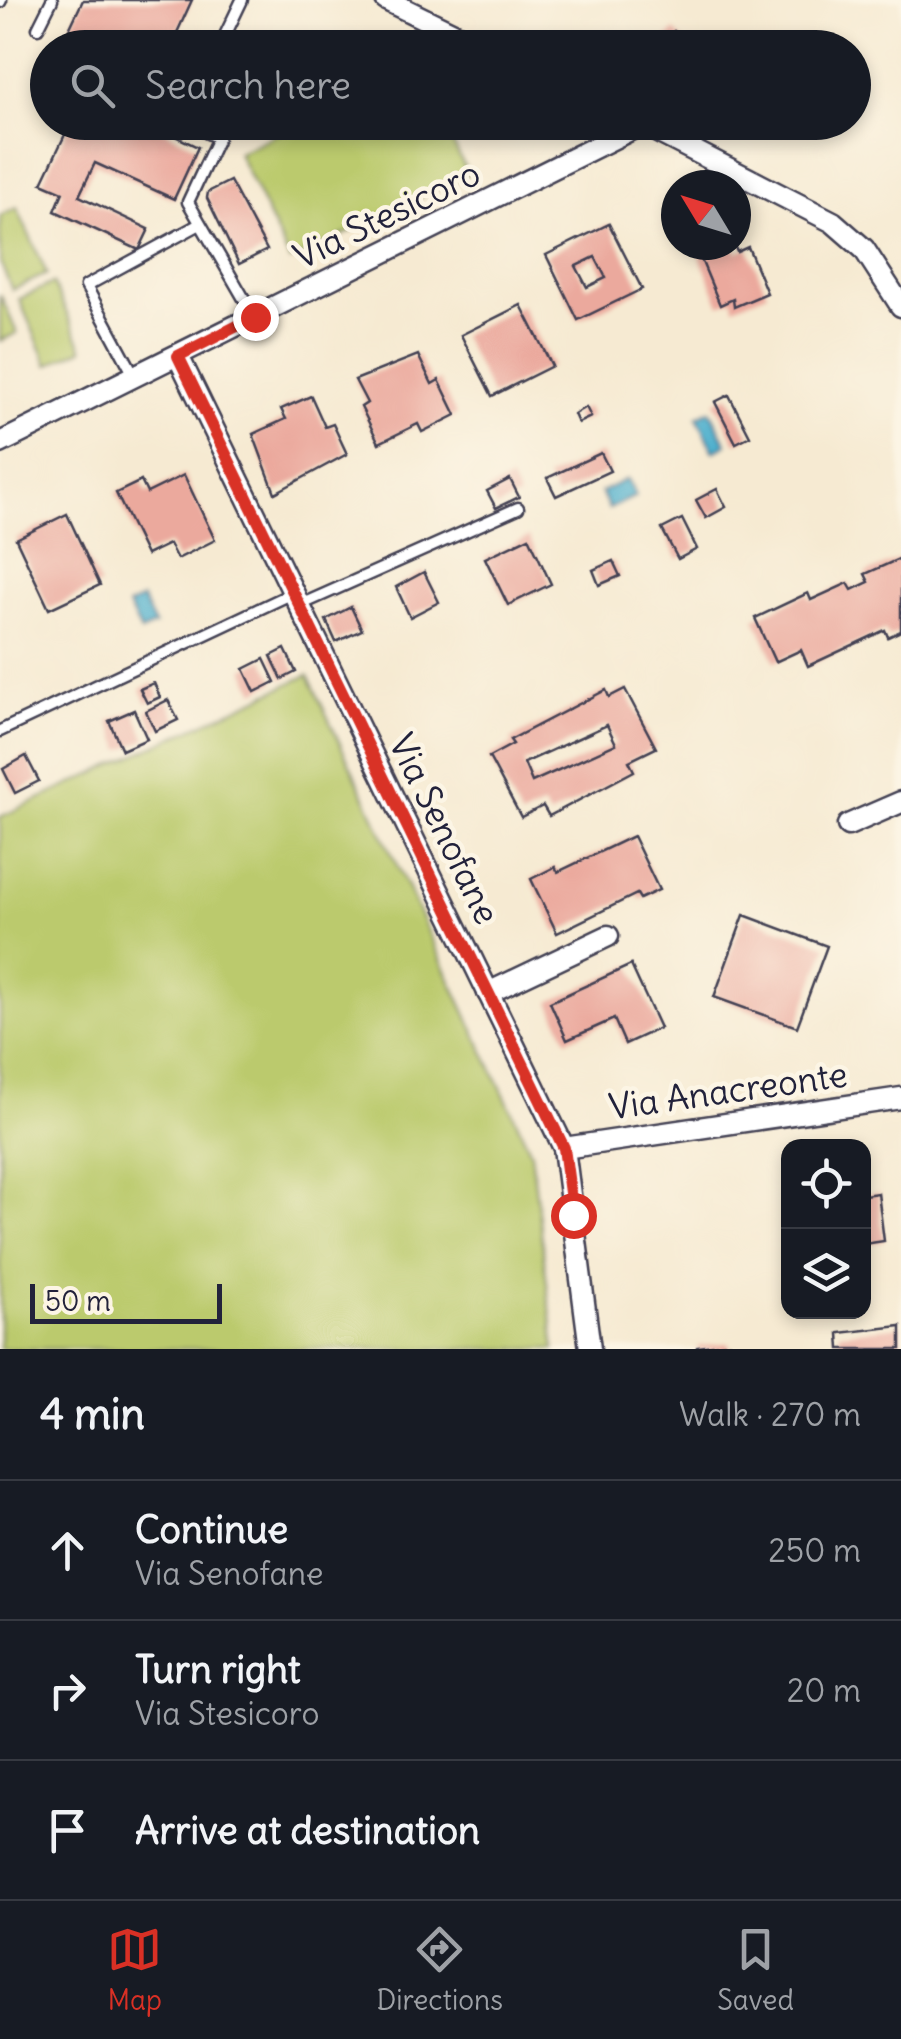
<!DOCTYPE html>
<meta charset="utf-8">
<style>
body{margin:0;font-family:Delius,sans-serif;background:#20242c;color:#f1f3f6}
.controls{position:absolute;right:30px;bottom:30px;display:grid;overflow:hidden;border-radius:20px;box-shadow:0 5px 15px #0003}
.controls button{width:90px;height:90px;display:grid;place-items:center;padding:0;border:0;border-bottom:2px solid #363941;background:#171b24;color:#f1f3f6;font:50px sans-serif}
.compass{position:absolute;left:661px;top:170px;width:90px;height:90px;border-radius:50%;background:#171b24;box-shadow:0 5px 15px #0003;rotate:308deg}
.scale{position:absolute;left:30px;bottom:25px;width:192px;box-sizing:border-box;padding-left:10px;border:5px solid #22223b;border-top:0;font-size:28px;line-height:35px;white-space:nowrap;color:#22223b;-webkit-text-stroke:8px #fcf5e5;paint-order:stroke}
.stop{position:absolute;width:30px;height:30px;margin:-22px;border:8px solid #d93025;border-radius:50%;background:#fff}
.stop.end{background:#d93025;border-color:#fff;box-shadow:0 2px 10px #0008}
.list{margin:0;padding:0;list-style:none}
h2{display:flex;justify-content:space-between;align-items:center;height:130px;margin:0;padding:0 40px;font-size:42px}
h2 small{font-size:32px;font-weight:400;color:#9ea1a6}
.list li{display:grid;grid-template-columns:65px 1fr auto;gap:30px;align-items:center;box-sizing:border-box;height:140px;padding:0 40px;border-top:2px solid #363941}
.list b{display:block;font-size:38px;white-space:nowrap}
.list p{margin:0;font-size:32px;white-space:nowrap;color:#9ea1a6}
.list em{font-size:32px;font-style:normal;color:#9ea1a6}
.icon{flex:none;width:55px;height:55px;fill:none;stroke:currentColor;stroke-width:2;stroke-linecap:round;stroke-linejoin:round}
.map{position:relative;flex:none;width:901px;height:1349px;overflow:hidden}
.search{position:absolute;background:#171b24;box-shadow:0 5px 15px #0003;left:30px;right:30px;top:30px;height:110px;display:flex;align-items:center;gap:25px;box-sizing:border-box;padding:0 35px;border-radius:55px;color:#9ea1a6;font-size:38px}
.sheet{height:550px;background:#171b24}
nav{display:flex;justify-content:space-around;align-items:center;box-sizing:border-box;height:140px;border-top:2px solid #363941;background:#171b24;font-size:28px;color:#9ea1a6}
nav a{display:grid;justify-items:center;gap:5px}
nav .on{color:#d93025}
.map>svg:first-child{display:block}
.green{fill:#bbca6d;stroke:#6e7654;stroke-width:2.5}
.water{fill:#4fb0ce;stroke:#386984;stroke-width:2.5}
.building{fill:#eba99d;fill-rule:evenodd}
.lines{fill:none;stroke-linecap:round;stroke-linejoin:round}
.lane-casing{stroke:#424052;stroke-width:15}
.street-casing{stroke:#424052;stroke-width:25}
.lane{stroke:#fff;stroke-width:10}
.street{stroke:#fff;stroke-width:20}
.route{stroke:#d93025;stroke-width:12}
.labels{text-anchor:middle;stroke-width:9;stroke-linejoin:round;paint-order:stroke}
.street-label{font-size:35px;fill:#22223b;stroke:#fcf5e5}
</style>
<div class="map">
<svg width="901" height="1349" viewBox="0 0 901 1349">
<rect width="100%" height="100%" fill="#fcf5e5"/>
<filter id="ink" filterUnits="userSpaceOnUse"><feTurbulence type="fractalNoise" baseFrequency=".01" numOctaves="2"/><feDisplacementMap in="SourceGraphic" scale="20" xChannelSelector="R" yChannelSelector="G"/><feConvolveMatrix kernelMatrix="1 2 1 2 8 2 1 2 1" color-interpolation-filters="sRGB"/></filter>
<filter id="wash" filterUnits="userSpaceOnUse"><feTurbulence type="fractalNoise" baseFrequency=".0048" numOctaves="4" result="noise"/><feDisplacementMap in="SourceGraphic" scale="40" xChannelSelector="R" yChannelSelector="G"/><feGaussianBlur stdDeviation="2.25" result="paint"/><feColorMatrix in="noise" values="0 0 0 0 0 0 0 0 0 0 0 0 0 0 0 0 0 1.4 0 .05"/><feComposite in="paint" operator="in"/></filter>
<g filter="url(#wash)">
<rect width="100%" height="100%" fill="#f6ead2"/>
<g class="green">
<path d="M301,122L443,123L468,174L290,261L238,153Z"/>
<path d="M17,208L47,274L12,290L0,262V216Z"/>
<path d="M53,283L83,349L48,365L19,299Z"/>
<path d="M0,294L17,333L0,341Z"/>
<path d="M308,675L531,1152L555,1349H0V817Z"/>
</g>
<g class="water">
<path d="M710,410L727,444L714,451L697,417Z"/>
<path d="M627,479L636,496L609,509L601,492Z"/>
<path d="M142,599L155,625L141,632L128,606Z"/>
</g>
<g id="blocks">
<g class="building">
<path d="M83,0H192L170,48H91L66,36Z"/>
<path d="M674,31L691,48H658Z"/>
<path d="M71,122H146L198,147L174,199L95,163L79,196L149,229L139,250L55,211L63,192L42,183Z"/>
<path d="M230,181L267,250L239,264L207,198L208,192Z"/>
<path d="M609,224L642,289L578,320L546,255ZM595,257L606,278L587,287L576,266Z"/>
<path d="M695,245H734L737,252L748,247L767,293L734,307L733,299L720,305Z"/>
<path d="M521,305L552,366L492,396L461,335Z"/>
<path d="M418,355L432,384L439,380L456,415L422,432L418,424L379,443L361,407L367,403L355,380Z"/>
<path d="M729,395L750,436L736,443L715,402Z"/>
<path d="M311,396L325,427L333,424L347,454L275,493L253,434L286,419L281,409Z"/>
<path d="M586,407L591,417L578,423L574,414Z"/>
<path d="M601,453L610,471L556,496L547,478Z"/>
<path d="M184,475L215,540L177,559L169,544L146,555L116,493L141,481L147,493Z"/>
<path d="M510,479L519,497L496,508L487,491Z"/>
<path d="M717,489L726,507L706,518L696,500Z"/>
<path d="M67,514L100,585L49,609L16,539Z"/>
<path d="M682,519L697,549L678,559L662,529Z"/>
<path d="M529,537L551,584L508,605L485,558Z"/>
<path d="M901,558V631L888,637L885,630L808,666L801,650L775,662L755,618L808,593L811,600L848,583L852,590L869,582L865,574Z"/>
<path d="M613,561L620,576L599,585L593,570Z"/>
<path d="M424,572L439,602L410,617L396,587Z"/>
<path d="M351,607L362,630L336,642L326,620Z"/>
<path d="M285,649L296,672L282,679L271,656Z"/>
<path d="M264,659L275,682L255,692L244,669Z"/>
<path d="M154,683L160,697L147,703L140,689Z"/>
<path d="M625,689L656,748L629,761L634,771L549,816L543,806L521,817L489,757L513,744L510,740L606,690L609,697ZM607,725L616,744L532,782L524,763Z"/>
<path d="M168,700L178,720L155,731L146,711Z"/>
<path d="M134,710L147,739L122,750L109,721Z"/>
<path d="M26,756L39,781L15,793L3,769Z"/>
<path d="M633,836L659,890L640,899L637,894L557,933L531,879L555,867L558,872Z"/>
<path d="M744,915L827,946L797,1027L714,997Z"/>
<path d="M631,965L660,1028L625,1044L614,1019L567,1040L550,1002Z"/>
<path d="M878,1193L884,1241L864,1244V1195Z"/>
<path d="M901,1326V1349H840L839,1333Z"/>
<path d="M729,1343L730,1349H697V1347Z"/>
</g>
</g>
</g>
<g filter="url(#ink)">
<use href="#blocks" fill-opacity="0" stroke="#424052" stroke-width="2.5"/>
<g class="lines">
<defs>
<g id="lane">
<path d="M0,2L1,0"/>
<path d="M38,28L52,0"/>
<path d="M219,48L242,0"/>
<path d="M185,122L218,138L188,202L254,316"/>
<path d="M134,375L86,286L200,224"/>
<path d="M300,605L518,508"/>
<path d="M0,731L293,593"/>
</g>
<g id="street">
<path d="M386,0L484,48"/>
<path d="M638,122L833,222L864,249L901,306"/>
<path d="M178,356L564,1148L590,1349"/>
<path d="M0,443L642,124"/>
<path d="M848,825L901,802"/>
<path d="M488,993L608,936"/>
<path d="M564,1148L901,1098"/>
</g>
</defs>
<use href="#lane" class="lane-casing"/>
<use href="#street" class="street-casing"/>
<use href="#lane" class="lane"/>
<use href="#street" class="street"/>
</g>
</g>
<g class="lines" filter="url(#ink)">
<path class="route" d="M255,317L178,356L564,1148L573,1215"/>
</g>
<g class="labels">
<g class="street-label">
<text transform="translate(387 215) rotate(-26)" y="12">Via Stesicoro</text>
<text transform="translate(444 829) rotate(64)" y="12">Via Senofane</text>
<text transform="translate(728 1091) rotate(-8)" y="12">Via Anacreonte</text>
</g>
</g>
</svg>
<div class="controls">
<button><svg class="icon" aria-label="locate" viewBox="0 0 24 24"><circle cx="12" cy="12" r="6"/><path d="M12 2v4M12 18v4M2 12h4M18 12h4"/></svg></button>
<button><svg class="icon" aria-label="layers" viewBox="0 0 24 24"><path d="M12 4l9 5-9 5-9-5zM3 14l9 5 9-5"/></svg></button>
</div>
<svg class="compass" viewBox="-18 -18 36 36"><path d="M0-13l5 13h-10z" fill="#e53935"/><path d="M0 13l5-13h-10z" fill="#9ea1a6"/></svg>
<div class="scale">50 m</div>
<div class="stop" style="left:573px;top:1215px"></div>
<div class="stop end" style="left:255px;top:317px"></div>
<div class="search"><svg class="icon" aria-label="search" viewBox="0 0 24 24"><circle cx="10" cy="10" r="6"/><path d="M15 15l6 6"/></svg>Search here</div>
</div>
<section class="sheet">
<h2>4 min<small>Walk · 270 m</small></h2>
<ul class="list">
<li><svg class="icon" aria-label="ahead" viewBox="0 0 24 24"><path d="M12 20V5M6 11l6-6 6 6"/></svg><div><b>Continue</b><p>Via Senofane</p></div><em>250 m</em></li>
<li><svg class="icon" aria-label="right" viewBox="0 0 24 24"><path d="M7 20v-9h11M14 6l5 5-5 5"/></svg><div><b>Turn right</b><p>Via Stesicoro</p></div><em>20 m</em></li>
<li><svg class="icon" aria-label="arrive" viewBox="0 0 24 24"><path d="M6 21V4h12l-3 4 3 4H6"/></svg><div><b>Arrive at destination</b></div></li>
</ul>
</section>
<nav>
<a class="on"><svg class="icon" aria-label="map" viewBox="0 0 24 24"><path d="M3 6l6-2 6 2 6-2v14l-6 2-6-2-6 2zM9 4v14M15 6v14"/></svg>Map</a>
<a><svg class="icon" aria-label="directions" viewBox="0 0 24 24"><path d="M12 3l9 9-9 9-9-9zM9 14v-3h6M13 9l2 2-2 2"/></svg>Directions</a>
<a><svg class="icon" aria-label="saved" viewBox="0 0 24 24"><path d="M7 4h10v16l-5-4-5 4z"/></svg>Saved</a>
</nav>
